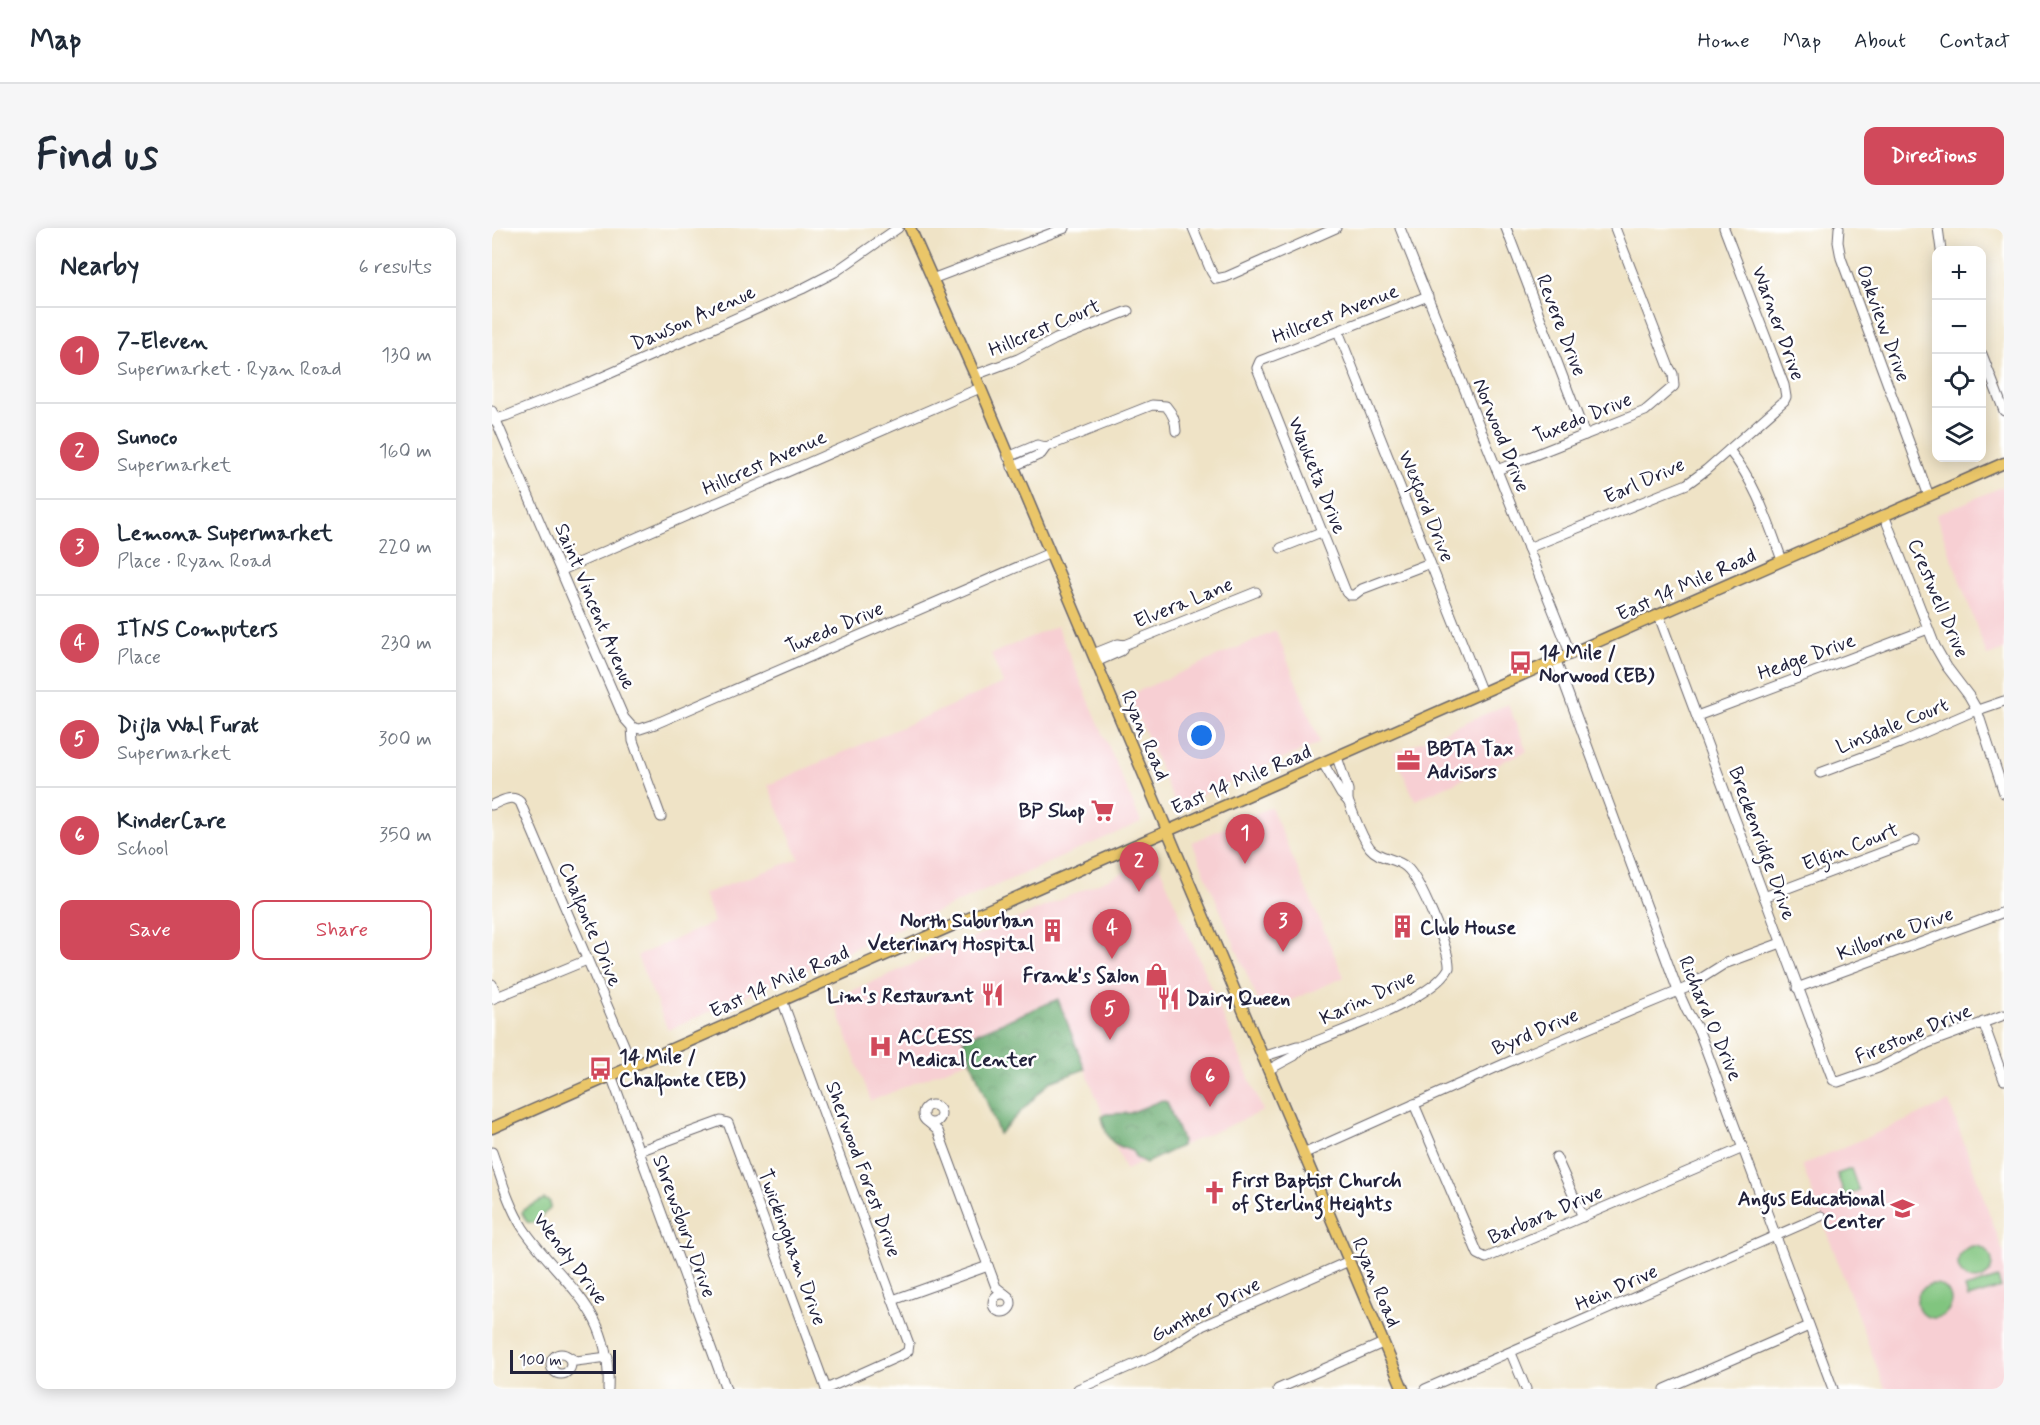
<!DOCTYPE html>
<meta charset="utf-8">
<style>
body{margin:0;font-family:Mynerve,sans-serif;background:#f6f6f7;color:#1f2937}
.controls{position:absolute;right:18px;top:18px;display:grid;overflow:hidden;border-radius:12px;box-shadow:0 3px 15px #0003}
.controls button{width:54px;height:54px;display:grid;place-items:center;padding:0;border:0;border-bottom:2px solid #e0e1e3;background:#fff;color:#1f2937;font:30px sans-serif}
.scale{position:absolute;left:18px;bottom:15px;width:106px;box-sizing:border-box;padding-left:6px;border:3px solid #22223b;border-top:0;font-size:16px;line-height:21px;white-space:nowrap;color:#22223b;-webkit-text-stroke:4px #fff;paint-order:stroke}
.you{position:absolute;left:710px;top:508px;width:21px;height:21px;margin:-15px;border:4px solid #fff;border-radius:50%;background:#1a73e8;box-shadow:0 0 0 9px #1a73e833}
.badge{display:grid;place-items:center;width:39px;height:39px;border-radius:50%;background:#d1495b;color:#fff;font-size:20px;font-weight:700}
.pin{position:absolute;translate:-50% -50px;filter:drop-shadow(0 2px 3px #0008)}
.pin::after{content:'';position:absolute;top:32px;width:21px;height:18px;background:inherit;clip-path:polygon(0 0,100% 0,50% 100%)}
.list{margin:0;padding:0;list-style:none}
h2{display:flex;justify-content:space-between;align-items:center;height:78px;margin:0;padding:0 24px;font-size:26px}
h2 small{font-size:20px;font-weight:400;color:#747a83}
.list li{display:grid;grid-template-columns:39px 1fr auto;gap:18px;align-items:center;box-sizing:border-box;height:96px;padding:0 24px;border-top:2px solid #e0e1e3}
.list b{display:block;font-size:22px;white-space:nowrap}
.list p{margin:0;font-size:20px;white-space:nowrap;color:#747a83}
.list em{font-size:20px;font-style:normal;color:#747a83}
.actions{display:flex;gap:12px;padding:18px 24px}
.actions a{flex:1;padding:14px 0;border:2px solid #d1495b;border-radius:12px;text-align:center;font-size:21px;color:#d1495b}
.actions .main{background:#d1495b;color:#fff}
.icon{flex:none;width:33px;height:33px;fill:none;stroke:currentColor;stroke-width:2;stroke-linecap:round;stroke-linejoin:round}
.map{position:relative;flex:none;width:1512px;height:1161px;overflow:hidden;border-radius:12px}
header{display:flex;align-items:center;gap:36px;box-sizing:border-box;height:84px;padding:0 30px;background:#fff;border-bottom:2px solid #e0e1e3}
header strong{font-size:28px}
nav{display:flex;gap:33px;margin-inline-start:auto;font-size:21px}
.intro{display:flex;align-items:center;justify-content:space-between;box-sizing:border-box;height:144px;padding:0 36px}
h1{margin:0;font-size:42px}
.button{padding:15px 27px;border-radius:12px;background:#d1495b;color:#fff;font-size:21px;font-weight:700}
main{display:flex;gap:36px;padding:0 36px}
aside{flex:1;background:#fff;border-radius:12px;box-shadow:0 3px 15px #0003}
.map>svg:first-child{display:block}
.built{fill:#f7cfd3}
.grass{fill:url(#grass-tufts);stroke:#52745d;stroke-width:1.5}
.forest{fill:url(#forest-crowns);stroke:#456654;stroke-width:1.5}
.park{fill:#81c57f;stroke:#52745d;stroke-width:1.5}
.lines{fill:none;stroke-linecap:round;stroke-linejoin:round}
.minor-casing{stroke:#6a666c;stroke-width:11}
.major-casing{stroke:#6a666c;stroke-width:13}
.minor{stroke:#fff;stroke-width:9}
.major{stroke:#eac669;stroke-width:10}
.labels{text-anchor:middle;stroke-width:5;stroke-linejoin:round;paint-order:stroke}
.street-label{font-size:20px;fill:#22223b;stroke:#fff}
.poi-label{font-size:20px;font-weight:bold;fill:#22223b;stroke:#fff;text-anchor:start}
</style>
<header>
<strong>Map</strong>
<nav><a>Home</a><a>Map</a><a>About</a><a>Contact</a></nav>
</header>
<div class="intro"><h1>Find us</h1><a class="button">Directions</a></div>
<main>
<aside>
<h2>Nearby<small>6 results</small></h2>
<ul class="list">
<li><span class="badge">1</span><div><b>7-Eleven</b><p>Supermarket · Ryan Road</p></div><em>130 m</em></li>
<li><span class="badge">2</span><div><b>Sunoco</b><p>Supermarket</p></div><em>160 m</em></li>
<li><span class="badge">3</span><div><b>Lemona Supermarket</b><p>Place · Ryan Road</p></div><em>220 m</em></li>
<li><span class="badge">4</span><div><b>ITNS Computers</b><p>Place</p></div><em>230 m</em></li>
<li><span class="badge">5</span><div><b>Dijla Wal Furat</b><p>Supermarket</p></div><em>300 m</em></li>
<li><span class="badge">6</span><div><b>KinderCare</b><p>School</p></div><em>350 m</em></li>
</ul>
<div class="actions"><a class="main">Save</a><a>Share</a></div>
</aside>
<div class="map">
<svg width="1512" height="1161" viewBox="0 0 1512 1161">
<defs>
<pattern id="grass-tufts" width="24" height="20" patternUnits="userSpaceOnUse" patternTransform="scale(1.5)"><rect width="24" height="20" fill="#81c57f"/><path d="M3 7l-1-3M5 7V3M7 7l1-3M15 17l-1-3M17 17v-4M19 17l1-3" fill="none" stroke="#69a069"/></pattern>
<pattern id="forest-crowns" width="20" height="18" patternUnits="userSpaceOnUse" patternTransform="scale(1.5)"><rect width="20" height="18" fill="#68aa6e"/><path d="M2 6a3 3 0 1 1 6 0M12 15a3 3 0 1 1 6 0" fill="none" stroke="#558a5c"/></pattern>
</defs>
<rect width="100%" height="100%" fill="#fff"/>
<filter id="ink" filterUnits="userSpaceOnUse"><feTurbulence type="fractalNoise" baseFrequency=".0167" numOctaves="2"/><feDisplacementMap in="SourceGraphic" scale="12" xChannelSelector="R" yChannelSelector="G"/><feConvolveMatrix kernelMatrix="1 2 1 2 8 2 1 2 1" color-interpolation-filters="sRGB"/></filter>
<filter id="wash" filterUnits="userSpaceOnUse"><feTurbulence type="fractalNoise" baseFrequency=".008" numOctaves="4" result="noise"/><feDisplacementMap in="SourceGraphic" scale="24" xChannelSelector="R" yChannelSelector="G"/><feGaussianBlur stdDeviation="1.35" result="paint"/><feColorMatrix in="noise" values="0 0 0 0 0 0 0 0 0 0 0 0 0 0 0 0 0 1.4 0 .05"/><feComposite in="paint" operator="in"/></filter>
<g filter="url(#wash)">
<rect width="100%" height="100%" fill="#efe3c6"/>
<g class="built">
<path d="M1512,258V422L1495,428L1444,287Z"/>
<path d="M565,398L649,594L176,802L145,728L222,694L211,666L307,631L276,557L511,455L499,426Z"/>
<path d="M784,403L828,515L684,578L637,467Z"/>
<path d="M1016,476L1035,523L923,572L902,525Z"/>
<path d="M779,579L852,749L771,785L700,614Z"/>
<path d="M664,630L771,883L633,942L566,772L472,811L479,831L379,873L341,771Z"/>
<path d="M1457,874L1512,1026V1161H1393L1310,937Z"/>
</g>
<path class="grass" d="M52,971L58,974V981L41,995L35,994L30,985L31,982Z"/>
<g class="forest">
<path d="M566,771L593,841L558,854L507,906L471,811Z"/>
<path d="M670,872L675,874L690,912L689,918L654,935L644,930L640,923C619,916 615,913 610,889L614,886L638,885Z"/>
</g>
<g class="park">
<path d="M1359,941L1367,963L1353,968L1345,946Z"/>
<circle cx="1483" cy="1035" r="17"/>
<path d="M1506,1050L1509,1060L1476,1070L1473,1060Z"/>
<circle cx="1442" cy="1073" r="17"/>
</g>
</g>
<g filter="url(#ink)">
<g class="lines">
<defs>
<g id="minor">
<path d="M701,0L719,43L724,51L734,49L844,0"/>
<path d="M908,0L1079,427"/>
<path d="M1014,0L1093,207"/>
<path d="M1347,0L1346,14L1349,30L1437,268"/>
<path d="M1446,0L1449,22"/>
<path d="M440,51L573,0"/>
<path d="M936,68L768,133L765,140L854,364L857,367H862L870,361L938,335"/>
<path d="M846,103L990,465"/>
<path d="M1490,126L1512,183"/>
<path d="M483,147L526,131L564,111L636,83"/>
<path d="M0,183L132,490L140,499L141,513L169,589"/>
<path d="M0,192L14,188L101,153L310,61L343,44L406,0"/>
<path d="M1237,222C1264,255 1276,294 1290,332"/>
<path d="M516,229L545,217L554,219"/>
<path d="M520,239L549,226L554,219L660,177L674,178C681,186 684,193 684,203"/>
<path d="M1005,242L1153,183L1182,158L1181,146L1177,139L1123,0"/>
<path d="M1392,287L1443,418L1455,439L1477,468L1485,482L1512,565"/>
<path d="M789,320L829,304"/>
<path d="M1036,320L1195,256L1214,242L1292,173L1294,169L1292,157L1232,0"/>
<path d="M70,342L488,160"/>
<path d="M1167,388L1341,852L1346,854L1386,840L1436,815L1512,787"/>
<path d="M601,426L626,416L632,417L764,364"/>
<path d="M1064,433L1186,763L1195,783L1207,803L1341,1161"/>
<path d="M604,434L629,423L632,417"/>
<path d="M1205,488L1436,401"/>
<path d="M140,499L148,501L163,496L558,325"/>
<path d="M831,535L849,566L856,573V562L845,529"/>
<path d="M1328,545L1408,515L1477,485L1512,473"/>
<path d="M0,577C9,573 20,566 28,574L141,838"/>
<path d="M1272,669L1423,612"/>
<path d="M0,756L5,768"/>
<path d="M1305,760L1512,684"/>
<path d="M0,771L95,732"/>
<path d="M290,772L417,1116L416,1123L412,1126L334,1161"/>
<path d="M1491,794L1512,852"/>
<path d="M812,818C848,803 940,772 957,740C959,725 927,648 914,639C904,630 887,631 878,620C868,607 863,588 856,573"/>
<path d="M770,829L805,818H812L802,828L776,842"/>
<path d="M119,847L234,1161"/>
<path d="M922,876L986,1026L994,1030L1251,920"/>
<circle cx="440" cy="886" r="9"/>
<path d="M437,895L446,903L504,1059L513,1066"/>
<path d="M147,923L229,893L236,895L334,1161"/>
<path d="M0,924C9,949 16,977 31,1000C71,1058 120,1080 116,1161"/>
<path d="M811,926L1032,827L1194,760L1232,736L1289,715"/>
<path d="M1064,929L1091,989"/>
<circle cx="510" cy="1075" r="9"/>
<path d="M401,1072L496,1038"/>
<path d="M1019,1125L1034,1161"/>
<circle cx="69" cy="1136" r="10"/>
<path d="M75,1128L84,1133L116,1129"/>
<path d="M586,1161L664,1127L710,1098L857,1033"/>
<path d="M786,1161L891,1115"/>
<path d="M933,1161L1329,988"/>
<path d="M1173,1161L1317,1098"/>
</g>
<g id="major">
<path d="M418,0L483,147L911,1161"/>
<path d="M0,900L1512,235"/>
</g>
</defs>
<use href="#minor" class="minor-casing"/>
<use href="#major" class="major-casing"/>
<use href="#minor" class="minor"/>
<use href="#major" class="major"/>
</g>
</g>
<defs>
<symbol id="bus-bare" viewBox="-9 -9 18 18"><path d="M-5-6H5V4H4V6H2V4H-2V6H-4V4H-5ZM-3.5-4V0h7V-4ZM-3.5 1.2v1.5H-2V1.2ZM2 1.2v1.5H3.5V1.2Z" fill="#d1495b" stroke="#fff" stroke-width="2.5" paint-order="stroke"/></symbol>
<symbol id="office-bare" viewBox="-9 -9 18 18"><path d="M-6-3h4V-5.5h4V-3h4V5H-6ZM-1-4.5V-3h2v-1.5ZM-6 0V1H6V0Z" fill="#d1495b" stroke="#fff" stroke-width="2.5" paint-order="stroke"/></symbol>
<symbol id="supermarket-bare" viewBox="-9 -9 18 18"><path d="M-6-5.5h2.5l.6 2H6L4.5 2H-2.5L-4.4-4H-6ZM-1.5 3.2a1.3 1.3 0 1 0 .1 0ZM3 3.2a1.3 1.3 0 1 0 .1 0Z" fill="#d1495b" stroke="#fff" stroke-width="2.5" paint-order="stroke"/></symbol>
<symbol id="building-bare" viewBox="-9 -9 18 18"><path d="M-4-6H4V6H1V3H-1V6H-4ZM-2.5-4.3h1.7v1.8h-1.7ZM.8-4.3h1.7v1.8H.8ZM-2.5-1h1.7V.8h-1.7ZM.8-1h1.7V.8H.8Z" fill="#d1495b" stroke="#fff" stroke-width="2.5" paint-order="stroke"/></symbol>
<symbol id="shop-bare" viewBox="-9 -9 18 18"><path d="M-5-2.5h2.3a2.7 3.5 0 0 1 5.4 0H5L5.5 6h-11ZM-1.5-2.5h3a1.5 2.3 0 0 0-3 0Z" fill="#d1495b" stroke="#fff" stroke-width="2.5" paint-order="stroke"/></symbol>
<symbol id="restaurant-bare" viewBox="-9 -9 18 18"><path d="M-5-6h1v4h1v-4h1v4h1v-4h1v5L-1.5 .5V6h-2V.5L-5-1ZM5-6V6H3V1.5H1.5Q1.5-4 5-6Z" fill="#d1495b" stroke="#fff" stroke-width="2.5" paint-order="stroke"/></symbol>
<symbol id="hospital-bare" viewBox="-9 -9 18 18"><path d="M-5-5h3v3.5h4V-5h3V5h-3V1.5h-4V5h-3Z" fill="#d1495b" stroke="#fff" stroke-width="2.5" paint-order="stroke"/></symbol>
<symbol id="church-bare" viewBox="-9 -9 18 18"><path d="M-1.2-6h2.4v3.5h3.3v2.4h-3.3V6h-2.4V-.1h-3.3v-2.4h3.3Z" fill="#d1495b" stroke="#fff" stroke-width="2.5" paint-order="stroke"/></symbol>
<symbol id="school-bare" viewBox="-9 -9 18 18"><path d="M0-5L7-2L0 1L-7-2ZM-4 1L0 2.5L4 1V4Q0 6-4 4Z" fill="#d1495b" stroke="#fff" stroke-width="2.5" paint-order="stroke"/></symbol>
</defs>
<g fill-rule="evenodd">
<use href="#bus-bare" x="1012" y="418" width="33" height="33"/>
<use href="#office-bare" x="900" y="516" width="33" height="33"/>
<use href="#supermarket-bare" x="594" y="566" width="33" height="33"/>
<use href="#building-bare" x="894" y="682" width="33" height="33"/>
<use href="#building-bare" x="544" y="686" width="33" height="33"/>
<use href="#shop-bare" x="648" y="730" width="33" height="33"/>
<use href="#restaurant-bare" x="484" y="750" width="33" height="33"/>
<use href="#restaurant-bare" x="660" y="754" width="33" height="33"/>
<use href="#hospital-bare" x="372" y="802" width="33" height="33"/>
<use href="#bus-bare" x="92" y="824" width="33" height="33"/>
<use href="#church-bare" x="706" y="948" width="33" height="33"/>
<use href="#school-bare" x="1394" y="964" width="33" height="33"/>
</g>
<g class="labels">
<g class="street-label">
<text transform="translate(843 85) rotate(-21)" y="7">Hillcrest Avenue</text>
<text transform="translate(201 89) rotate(-24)" y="7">Dawson Avenue</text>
<text transform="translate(1287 95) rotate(70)" y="7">Warner Drive</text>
<text transform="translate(1392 95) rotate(70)" y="7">Oakview Drive</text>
<text transform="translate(1070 97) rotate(69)" y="7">Revere Drive</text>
<text transform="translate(552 99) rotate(-23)" y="7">Hillcrest Court</text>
<text transform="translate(1090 189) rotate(-22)" y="7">Tuxedo Drive</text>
<text transform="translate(1010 207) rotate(68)" y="7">Norwood Drive</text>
<text transform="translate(272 234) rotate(-24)" y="7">Hillcrest Avenue</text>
<text transform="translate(826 247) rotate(68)" y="7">Wauketa Drive</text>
<text transform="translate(1152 252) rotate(-24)" y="7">Earl Drive</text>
<text transform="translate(935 278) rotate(68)" y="7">Wexford Drive</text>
<text transform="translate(1194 356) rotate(-24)" y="7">East 14 Mile Road</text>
<text transform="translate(1447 370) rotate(67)" y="7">Crestwell Drive</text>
<text transform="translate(691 374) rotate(-22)" y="7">Elvera Lane</text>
<text transform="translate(104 378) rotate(67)" y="7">Saint Vincent Avenue</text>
<text transform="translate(342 399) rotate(-23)" y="7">Tuxedo Drive</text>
<text transform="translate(1314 428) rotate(-20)" y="7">Hedge Drive</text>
<text transform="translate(1400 497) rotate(-22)" y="7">Linsdale Court</text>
<text transform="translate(654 507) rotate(67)" y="7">Ryan Road</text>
<text transform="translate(749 551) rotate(-23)" y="7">East 14 Mile Road</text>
<text transform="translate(1271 615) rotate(70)" y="7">Breckenridge Drive</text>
<text transform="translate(1358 618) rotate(-21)" y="7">Elgin Court</text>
<text transform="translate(99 696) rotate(67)" y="7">Chalfonte Drive</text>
<text transform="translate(1403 705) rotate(-20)" y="7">Kilborne Drive</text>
<text transform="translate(287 753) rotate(-24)" y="7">East 14 Mile Road</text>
<text transform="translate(875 769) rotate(-25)" y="7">Karin Drive</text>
<text transform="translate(1219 790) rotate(67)" y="7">Richard O Drive</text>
<text transform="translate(1043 803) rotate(-23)" y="7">Byrd Drive</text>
<text transform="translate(1421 805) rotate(-23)" y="7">Firestone Drive</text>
<text transform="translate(372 941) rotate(70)" y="7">Sherwood Forest Drive</text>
<text transform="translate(1053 986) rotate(-23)" y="7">Barbara Drive</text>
<text transform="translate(193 998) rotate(70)" y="7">Shrewsbury Drive</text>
<text transform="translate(301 1019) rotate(70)" y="7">Twickingham Drive</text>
<text transform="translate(79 1030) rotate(53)" y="7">Wendy Drive</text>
<text transform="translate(885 1054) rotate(67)" y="7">Ryan Road</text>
<text transform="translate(1124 1059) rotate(-24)" y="7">Hein Drive</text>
<text transform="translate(713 1081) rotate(-27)" y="7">Gunther Drive</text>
</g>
<g class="poi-label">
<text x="1047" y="431">14 Mile /<tspan x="1047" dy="23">Norwood (EB)</tspan></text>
<text x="935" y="527">BBTA Tax<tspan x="935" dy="23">Advisors</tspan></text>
<text x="593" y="589" text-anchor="end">BP Shop</text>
<text x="542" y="699" text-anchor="end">North Suburban<tspan x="542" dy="23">Veterinary Hospital</tspan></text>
<text x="928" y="706">Club House</text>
<text x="647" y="754" text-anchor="end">Frank's Salon</text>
<text x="482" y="774" text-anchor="end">Lim's Restaurant</text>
<text x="694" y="777">Dairy Queen</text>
<text x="406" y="815">ACCESS<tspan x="406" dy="23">Medical Center</tspan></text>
<text x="127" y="835">14 Mile /<tspan x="127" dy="23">Chalfonte (EB)</tspan></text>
<text x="740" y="959">First Baptist Church<tspan x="740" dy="23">of Sterling Heights</tspan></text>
<text x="1393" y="977" text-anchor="end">Angus Educational<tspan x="1393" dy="23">Center</tspan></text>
</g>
</g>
</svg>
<div class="controls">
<button>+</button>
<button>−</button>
<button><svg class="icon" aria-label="locate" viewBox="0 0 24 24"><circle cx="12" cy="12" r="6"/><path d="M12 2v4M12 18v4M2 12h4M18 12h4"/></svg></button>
<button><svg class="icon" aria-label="layers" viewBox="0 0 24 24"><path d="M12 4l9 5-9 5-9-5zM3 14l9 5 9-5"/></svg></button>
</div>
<div class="scale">100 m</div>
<div class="you"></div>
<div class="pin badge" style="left:753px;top:636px">1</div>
<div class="pin badge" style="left:647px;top:664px">2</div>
<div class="pin badge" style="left:791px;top:724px">3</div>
<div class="pin badge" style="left:620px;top:731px">4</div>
<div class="pin badge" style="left:618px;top:812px">5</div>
<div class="pin badge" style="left:718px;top:879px">6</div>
</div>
</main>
